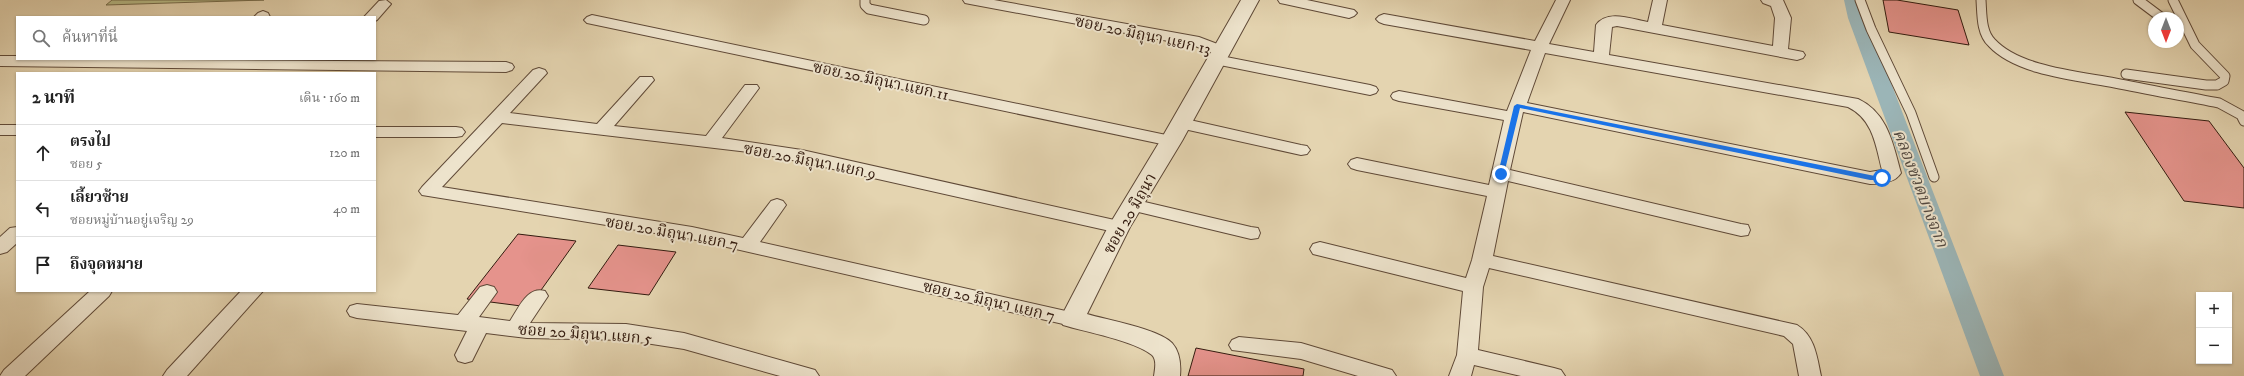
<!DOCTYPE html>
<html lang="th">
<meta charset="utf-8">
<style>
body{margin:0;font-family:"IM FELL DW Pica","Noto Serif Thai",serif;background:#f2f2f2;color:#222}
.controls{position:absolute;right:12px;bottom:12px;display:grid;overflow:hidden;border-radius:0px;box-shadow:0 1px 3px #0004}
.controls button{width:36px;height:36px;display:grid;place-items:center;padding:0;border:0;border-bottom:1px solid #e0e0e0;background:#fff;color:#222;font:20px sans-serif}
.compass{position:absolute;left:2148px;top:12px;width:36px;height:36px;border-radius:50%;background:#fff;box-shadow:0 1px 3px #0004;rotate:180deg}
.stop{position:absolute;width:12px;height:12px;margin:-9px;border:3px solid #1a73e8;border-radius:50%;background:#fff}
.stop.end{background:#1a73e8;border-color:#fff;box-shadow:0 1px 4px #0008}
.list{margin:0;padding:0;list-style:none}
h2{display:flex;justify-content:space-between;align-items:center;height:52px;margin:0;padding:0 16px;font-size:17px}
h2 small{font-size:13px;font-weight:400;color:#767676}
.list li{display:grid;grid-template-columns:26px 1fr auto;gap:12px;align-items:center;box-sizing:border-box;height:56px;padding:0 16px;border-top:1px solid #e0e0e0}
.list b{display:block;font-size:15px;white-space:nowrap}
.list p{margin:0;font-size:13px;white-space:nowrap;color:#767676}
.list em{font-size:13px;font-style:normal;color:#767676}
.icon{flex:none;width:22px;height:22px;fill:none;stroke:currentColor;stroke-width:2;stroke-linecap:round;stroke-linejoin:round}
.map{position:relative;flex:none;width:2244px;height:376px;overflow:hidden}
.search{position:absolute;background:#fff;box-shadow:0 1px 3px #0004;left:16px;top:16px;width:360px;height:44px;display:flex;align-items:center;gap:10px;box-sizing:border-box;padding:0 14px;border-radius:0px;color:#767676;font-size:15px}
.panel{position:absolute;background:#fff;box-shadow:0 1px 3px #0004;left:16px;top:72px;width:360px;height:220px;border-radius:0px}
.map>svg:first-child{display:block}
.green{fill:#b8bc88;stroke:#766c4c}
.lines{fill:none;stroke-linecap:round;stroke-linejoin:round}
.canal{fill:#9bb5b7;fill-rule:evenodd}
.building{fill:#e5938c;stroke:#331b0f}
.service-casing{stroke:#5f4937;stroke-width:11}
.minor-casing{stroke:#5f4937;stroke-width:2}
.tertiary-casing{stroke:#5f4937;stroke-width:2}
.service{stroke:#ede3cc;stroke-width:9}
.minor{fill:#ede3cc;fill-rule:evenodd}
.tertiary{fill:#ede3cc;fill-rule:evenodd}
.route{fill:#1a73e8}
.labels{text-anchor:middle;stroke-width:4;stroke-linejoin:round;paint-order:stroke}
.street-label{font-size:16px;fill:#331b0f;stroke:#ede3cc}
.water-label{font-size:17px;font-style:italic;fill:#524941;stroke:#ede3cc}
</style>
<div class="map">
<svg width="2244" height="376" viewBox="0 0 2244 376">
<rect width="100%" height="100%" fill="#e4d4b0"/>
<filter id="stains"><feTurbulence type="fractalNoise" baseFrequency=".005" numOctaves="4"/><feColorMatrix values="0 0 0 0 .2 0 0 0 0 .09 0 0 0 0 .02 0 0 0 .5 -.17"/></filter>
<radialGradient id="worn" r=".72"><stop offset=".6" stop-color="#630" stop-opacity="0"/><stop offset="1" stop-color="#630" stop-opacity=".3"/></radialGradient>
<path class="green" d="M112,0H264L106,5Z"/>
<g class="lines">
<path class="canal" d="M1844,0H1862L1866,18L2004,376H1980L1848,18Z"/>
</g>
<g class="building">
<path d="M1883,0H1897L1958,10L1969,45L1889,32Z"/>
<path d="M2125,112L2209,121L2244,168V208L2184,201Z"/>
<path d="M518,234L576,241L529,307L467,299Z"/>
<path d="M618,245L676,252L649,295L588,288Z"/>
<path d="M1196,348L1304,369L1303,376H1188Z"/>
</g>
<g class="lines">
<defs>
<g id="service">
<path d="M865,0V5L869,9L924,20"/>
<path d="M1860,0L1871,29L1911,113L1934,177"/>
<path d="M1981,0C1982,14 1981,33 1992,43C2018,71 2078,76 2115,83C2149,90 2184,96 2219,103L2241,115L2244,121"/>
<path d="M2138,0L2162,18"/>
<path d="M2126,74L2206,85H2217L2224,81L2225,76L2195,45L2173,0"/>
</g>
<g id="minor">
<path d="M386,0L391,4L377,20L375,21V17H364L379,1Z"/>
<path d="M963,0H994L1199,37L1228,48L1230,51L1228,54H1216L1195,46L970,4L965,3Z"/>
<path d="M1278,0H1307L1354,10L1357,13L1354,16L1349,18L1285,4L1280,3Z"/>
<path d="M1556,0H1570L1549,44L1594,52L1596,25C1607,9 1632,19 1648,22L1653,0H1667L1662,25L1773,46L1775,18L1771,6L1763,3L1761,0H1783L1791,18L1788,49L1803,52L1805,55L1803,58L1797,60L1617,26L1612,27L1609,55L1858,99C1888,113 1893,144 1901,173C1895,183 1881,184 1870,184L1523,112L1510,170L1741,224L1748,225L1750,230L1748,235L1741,236L1508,181L1493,256L1797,325C1815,336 1817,357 1821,376H1799L1793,344L1784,336L1489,268L1483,287L1478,350L1554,368L1561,370L1565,376H1521L1474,365L1471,376H1449L1457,355L1463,291L1313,254L1310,249L1313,244L1320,242L1466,278L1472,260L1487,196L1357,170L1351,168L1348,164L1351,160L1357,158L1489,185L1504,120L1399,101L1393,99L1391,96L1393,93L1399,91L1507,111L1531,50L1384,24L1379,22L1376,19L1379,16L1384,14L1535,41ZM1545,53L1848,107C1873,119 1876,146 1882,170L1870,172L1527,103Z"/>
<path d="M263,11L268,13L270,17H254L258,13Z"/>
<path d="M592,15L1171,136L1177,137L1180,141L1177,145L1171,146L587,23L584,20L587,17Z"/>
<path d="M1216,55L1370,85L1376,87L1378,90L1376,93L1370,95L1210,63L1208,60L1210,57Z"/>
<path d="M0,56H17V59L506,62L512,64L514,67L512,70L506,72L0,66Z"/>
<path d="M539,68L545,70L547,73L510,113L597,124L640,77H652L654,80L614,126L706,136L745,85H757L759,88L722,138L802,150L1119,221L1126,223L1128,227L1126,231L1119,233L802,162L757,153L502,123L442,187L692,227L743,238L771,201L777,199L783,201L786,205L760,242L1079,314L1082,319L1079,324L1072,326L692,239L422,195L419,191L422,187L533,70Z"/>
<path d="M1181,118L1301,145L1307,146L1310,150L1307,154L1301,155L1175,127L1173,123L1175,119Z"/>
<rect x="0" y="125" width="17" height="10"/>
<path d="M375,127H456L462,128L465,132L462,136L456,137H375Z"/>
<path d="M1132,199L1251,227L1258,228L1260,233L1258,238L1251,239L1126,209L1123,205L1126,201Z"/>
<path d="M17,227V243L7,252L0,254V237L10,228Z"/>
<path d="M487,285L494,287L497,292L479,317L510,321C519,308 527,286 545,291L548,296L530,323L626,324L684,333L808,368L815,370L819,376H780L684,349L626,340L527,338L486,333L472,361L465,363L458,361L455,355L467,331L357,318L350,316L347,311L350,306L357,304L458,315L480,287Z"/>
<path d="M90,291H112L109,296L25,376H0L4,370Z"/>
<path d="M241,291H263L187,376H163L167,370Z"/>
<path d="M1239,337L1301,343L1392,370L1396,376H1358L1301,359L1232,350L1229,345L1232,340Z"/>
</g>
<path id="tertiary" d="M1241,0H1259L1182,141L1130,227L1087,314C1107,320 1159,329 1172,343C1180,352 1181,365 1180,376H1154C1155,369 1157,360 1152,355C1135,341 1086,332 1063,325L1060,319L1108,227L1160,141Z"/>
</defs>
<use href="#service" class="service-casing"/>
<use href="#minor" class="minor-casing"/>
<use href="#tertiary" class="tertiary-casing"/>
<use href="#service" class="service"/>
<use href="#minor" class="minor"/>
<use href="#tertiary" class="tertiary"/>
</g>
<path class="route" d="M1517,104L1870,175L1885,178L1882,180H1870L1520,108L1504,174L1501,176L1498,174L1514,106Z"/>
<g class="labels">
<g class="street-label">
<text transform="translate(1143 34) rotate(12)" y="6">ซอย 20 มิถุนา แยก 13</text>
<text transform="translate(881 80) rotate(12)" y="6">ซอย 20 มิถุนา แยก 11</text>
<text transform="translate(810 160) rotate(11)" y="6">ซอย 20 มิถุนา แยก 9</text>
<text transform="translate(1129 213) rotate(-60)" y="6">ซอย 20 มิถุนา</text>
<text transform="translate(672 232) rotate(10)" y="6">ซอย 20 มิถุนา แยก 7</text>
<text transform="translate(989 300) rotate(13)" y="6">ซอย 20 มิถุนา แยก 7</text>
<text transform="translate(585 333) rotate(4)" y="6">ซอย 20 มิถุนา แยก 5</text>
</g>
<g class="water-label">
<text transform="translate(1921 188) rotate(69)" y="6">คลองชวดบางจาก</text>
</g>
</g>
<rect width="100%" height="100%" filter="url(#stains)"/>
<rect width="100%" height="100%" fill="url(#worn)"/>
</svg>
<div class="controls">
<button>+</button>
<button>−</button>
</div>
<svg class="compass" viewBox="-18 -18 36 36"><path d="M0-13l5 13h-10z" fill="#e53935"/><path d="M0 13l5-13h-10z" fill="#767676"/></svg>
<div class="stop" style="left:1882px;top:178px"></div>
<div class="stop end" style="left:1501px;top:174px"></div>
<div class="search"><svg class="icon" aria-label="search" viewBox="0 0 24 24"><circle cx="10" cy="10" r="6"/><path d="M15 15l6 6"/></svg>ค้นหาที่นี่</div>
<section class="panel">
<h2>2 นาที<small>เดิน · 160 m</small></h2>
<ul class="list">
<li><svg class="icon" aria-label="ahead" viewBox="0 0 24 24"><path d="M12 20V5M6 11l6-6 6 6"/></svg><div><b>ตรงไป</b><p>ซอย 5</p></div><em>120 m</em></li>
<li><svg class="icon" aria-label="left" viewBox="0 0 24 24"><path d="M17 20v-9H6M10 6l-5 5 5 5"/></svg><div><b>เลี้ยวซ้าย</b><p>ซอยหมู่บ้านอยู่เจริญ 29</p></div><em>40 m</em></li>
<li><svg class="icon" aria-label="arrive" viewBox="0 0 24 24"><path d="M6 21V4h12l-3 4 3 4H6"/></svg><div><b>ถึงจุดหมาย</b></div></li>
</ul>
</section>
</div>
